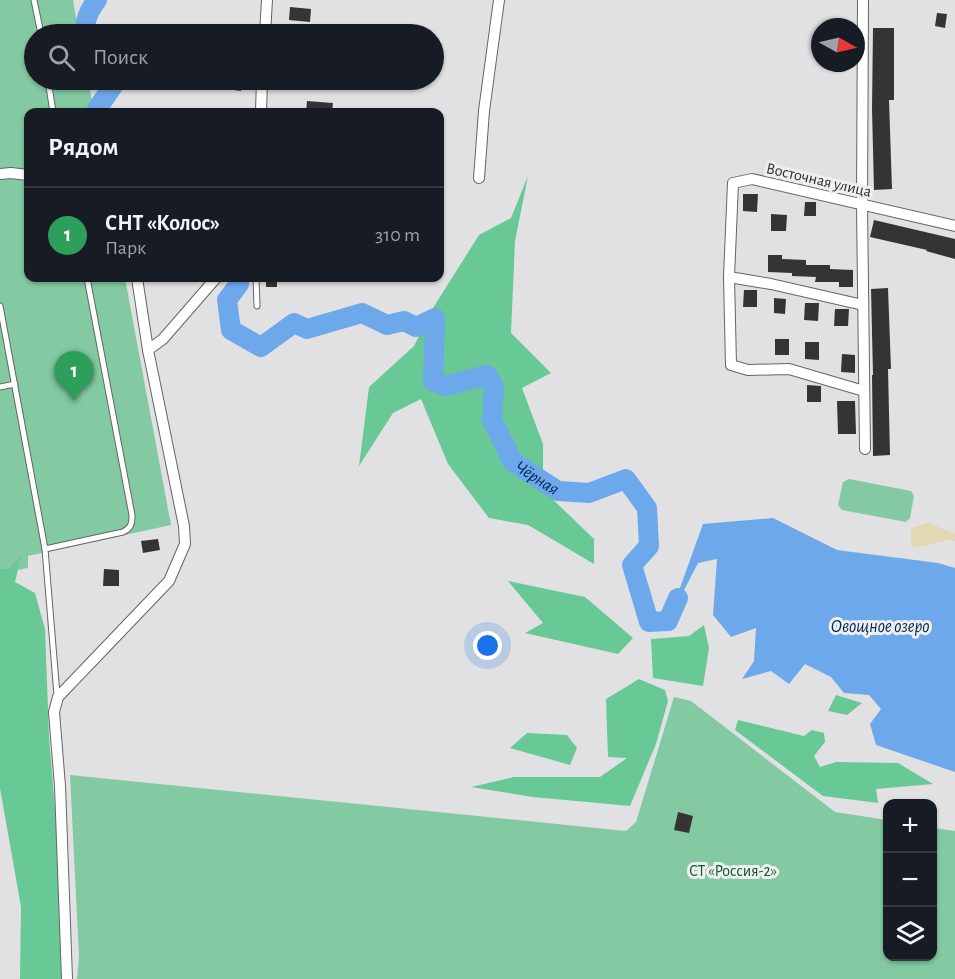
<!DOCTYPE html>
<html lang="ru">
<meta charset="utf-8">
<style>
body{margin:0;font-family:"Alegreya Sans",sans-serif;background:#242831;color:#f1f3f6}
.controls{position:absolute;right:18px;bottom:18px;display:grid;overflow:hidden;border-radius:12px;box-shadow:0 2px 4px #0004}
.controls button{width:54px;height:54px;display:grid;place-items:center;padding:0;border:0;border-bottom:2px solid #363941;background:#171b24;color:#f1f3f6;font:30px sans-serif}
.compass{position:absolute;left:811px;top:18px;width:54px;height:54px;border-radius:50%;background:#171b24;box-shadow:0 2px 4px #0004;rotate:98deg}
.you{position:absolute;left:488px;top:646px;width:21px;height:21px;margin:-15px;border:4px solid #fff;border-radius:50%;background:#1a73e8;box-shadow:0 0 0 9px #1a73e833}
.badge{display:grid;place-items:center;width:39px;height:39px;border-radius:50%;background:#2563eb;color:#fff;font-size:20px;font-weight:700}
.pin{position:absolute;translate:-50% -50px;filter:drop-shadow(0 2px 3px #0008)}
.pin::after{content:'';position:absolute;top:32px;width:21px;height:18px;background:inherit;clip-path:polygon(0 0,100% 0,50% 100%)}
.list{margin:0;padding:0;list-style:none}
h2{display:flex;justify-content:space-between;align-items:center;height:78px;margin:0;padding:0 24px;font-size:26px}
h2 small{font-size:20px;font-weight:400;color:#9ea1a6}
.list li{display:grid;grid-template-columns:39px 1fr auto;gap:18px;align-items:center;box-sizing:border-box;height:96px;padding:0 24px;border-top:2px solid #363941}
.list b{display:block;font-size:22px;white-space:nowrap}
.list p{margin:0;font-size:20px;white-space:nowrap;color:#9ea1a6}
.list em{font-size:20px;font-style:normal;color:#9ea1a6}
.icon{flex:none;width:33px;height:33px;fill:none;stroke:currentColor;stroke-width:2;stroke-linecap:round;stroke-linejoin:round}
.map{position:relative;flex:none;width:955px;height:979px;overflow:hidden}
.search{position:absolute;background:#171b24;box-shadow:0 2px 4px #0004;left:24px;top:24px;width:420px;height:66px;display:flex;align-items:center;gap:15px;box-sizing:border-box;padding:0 21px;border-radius:33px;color:#9ea1a6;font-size:22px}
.panel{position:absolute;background:#171b24;box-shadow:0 2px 4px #0004;left:24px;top:108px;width:420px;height:174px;border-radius:12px}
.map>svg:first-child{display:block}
.green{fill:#83caa3}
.forest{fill:#68c896}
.sand{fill:#e2d8b3}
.water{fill:#6da8eb}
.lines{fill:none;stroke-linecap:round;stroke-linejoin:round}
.river{stroke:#6da8eb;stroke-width:20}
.building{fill:#353334}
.lane-casing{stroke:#656567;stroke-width:7}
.street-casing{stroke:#656567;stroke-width:12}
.lane{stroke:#fff;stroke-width:5}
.street{stroke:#fff;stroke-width:10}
.labels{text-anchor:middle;stroke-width:6;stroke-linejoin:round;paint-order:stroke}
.street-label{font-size:16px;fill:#2e2e2f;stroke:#efeff0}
.park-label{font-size:16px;fill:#0f5a3a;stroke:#efeff0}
.water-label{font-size:18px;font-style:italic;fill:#002953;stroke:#efeff0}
</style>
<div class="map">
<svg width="955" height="979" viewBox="0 0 955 979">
<rect width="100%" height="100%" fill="#e1e1e3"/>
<g class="green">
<path d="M0,0H73L79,34H34V80H88L94,112H28V278H125L171,525L28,556V568L0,573Z"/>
<path d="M849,479L911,491L914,496L910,518L906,522L842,510L838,505L843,482Z"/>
<path d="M674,697L691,701L835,812L887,820L888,956H932L933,828L955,831V979H77L79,956L70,775L626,831L636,822Z"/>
</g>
<g class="forest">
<path d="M528,176L515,241L511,333L551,373L522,388L543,444V490L594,539V564L528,525L489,518L448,464L421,399L393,413L359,466L369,387L414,346L433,308L479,235L511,218Z"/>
<path d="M21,556L15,582L35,593L45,629L49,737L60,868L61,979H20L21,907L0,788V569H8Z"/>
<path d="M508,581L585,597L633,638L618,654L525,633L543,623Z"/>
<path d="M704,625L709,648L703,686L653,678L651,639L689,636Z"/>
<path d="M639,679L665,690L668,701L656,744L630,806L533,797L471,787L514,777H600L627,758L608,757L606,699Z"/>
<path d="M836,695L862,703L847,715L828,711Z"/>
<path d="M738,720L804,736L812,730L824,733L825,742L814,756L820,767L836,762L898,763L933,784L876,789L878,803L823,796L735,730Z"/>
<path d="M527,733L567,735L577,748L570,765L510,748Z"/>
</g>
<path class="sand" d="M929,523L955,534V541L950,540L914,548L911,544V528Z"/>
<path class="water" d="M773,518L837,550L938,563L955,568V772L876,745L870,724L881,709L869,695L844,693L831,677L805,664L789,684L771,671L742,679L754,661L756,628L731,637L713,615L717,559L698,563L668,621L703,524Z"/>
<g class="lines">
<g class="river">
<path d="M87,34C83,22 89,10 97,0"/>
<path d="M98,112L97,109L117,80"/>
<path id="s1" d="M239,278V284L227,300L231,330L261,347L294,323L307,329L362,313L387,325L404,321L416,327L435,318L433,381L445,386L487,375L494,387L492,420L513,462L558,491L589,493L626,479L647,508L649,546L632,565L649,622L668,621L678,598"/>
</g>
</g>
<g class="building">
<path d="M290,7L311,9L310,22L289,20Z"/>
<path d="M937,13L947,14L945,28L935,26Z"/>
<path d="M873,28H894V100H889L892,189L874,190L872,109Z"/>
<path d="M228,80H242L241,91L227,89Z"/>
<path d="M307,101L333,103L332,112H306Z"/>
<path d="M743,194H758L757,212L743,211Z"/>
<path d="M805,202H816V216H804Z"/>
<path d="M771,214L787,215L786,231H771Z"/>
<path d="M874,220L955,239V259L926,251L927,250L870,237Z"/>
<path d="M768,255H782V259L806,260V265H830V269L853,270V287H839V282H815L816,277L792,276V273L768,272Z"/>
<rect x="266" y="278" width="11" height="9"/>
<path d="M888,288L891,369H888L890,455L873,456L872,375H873L871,289Z"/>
<path d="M744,290H757V307H743Z"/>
<path d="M774,298L786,299L785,314L774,313Z"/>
<path d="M805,303H819L818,321L804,320Z"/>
<path d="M835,309H849L848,326H834Z"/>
<rect x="775" y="339" width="14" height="16"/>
<path d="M805,342H819V360L805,359Z"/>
<path d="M842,354L855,355V373L841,372Z"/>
<path d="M807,385L821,386V402H807Z"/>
<path d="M837,401H855L856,434H838Z"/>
<path d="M158,539L160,550L143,553L141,541Z"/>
<path d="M104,569L119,570V586H103Z"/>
<path d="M678,812L693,816L689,833L674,830Z"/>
</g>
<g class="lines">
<defs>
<g id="lane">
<path d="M34,0L41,34"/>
<path d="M48,80L53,112"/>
<path d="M256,278L257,306"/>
<path d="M0,306L45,549L57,695"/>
<path d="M0,387L15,384"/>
<path d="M45,549L123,532C131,528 132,524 132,515L87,278"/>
</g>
<g id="street">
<path d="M863,0L862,204L865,449"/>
<path d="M265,34L267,0"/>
<path d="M261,112L262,80"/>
<path d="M0,174L11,173L28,175"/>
<path d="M479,178L484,111L499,0"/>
<path d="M729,277L731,365L748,370L789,369L864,391"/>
<path d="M137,278L148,350"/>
<path d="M863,305L771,284L729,277L733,183L752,179L955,226"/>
<path d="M67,979L60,786L54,712L58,697L169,581L185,544L184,526L148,350L163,339L216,278"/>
</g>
</defs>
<use href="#lane" class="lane-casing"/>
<use href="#street" class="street-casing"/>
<use href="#lane" class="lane"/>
<use href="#street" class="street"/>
</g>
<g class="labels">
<g class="street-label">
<text transform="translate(819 179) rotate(13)" y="6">Восточная улица</text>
</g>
<g class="park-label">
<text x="733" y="876">СТ «Россия-2»</text>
</g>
<g class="water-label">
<text dy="6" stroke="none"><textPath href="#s1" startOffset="525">Чёрная</textPath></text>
<text x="880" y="632">Овощное озеро</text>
</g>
</g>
</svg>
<div class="controls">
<button>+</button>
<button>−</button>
<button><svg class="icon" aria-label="layers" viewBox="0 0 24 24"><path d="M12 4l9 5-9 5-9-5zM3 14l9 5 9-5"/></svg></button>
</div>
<svg class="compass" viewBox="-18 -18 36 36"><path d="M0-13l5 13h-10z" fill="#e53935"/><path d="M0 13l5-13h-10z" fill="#9ea1a6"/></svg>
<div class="you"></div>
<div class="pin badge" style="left:74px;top:401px;background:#2e9e5b">1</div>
<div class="search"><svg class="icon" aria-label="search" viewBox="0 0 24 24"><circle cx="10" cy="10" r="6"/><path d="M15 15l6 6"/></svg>Поиск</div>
<section class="panel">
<h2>Рядом<small></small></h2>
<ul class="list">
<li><span class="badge" style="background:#2e9e5b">1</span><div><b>СНТ «Колос»</b><p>Парк</p></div><em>310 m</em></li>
</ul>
</section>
</div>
